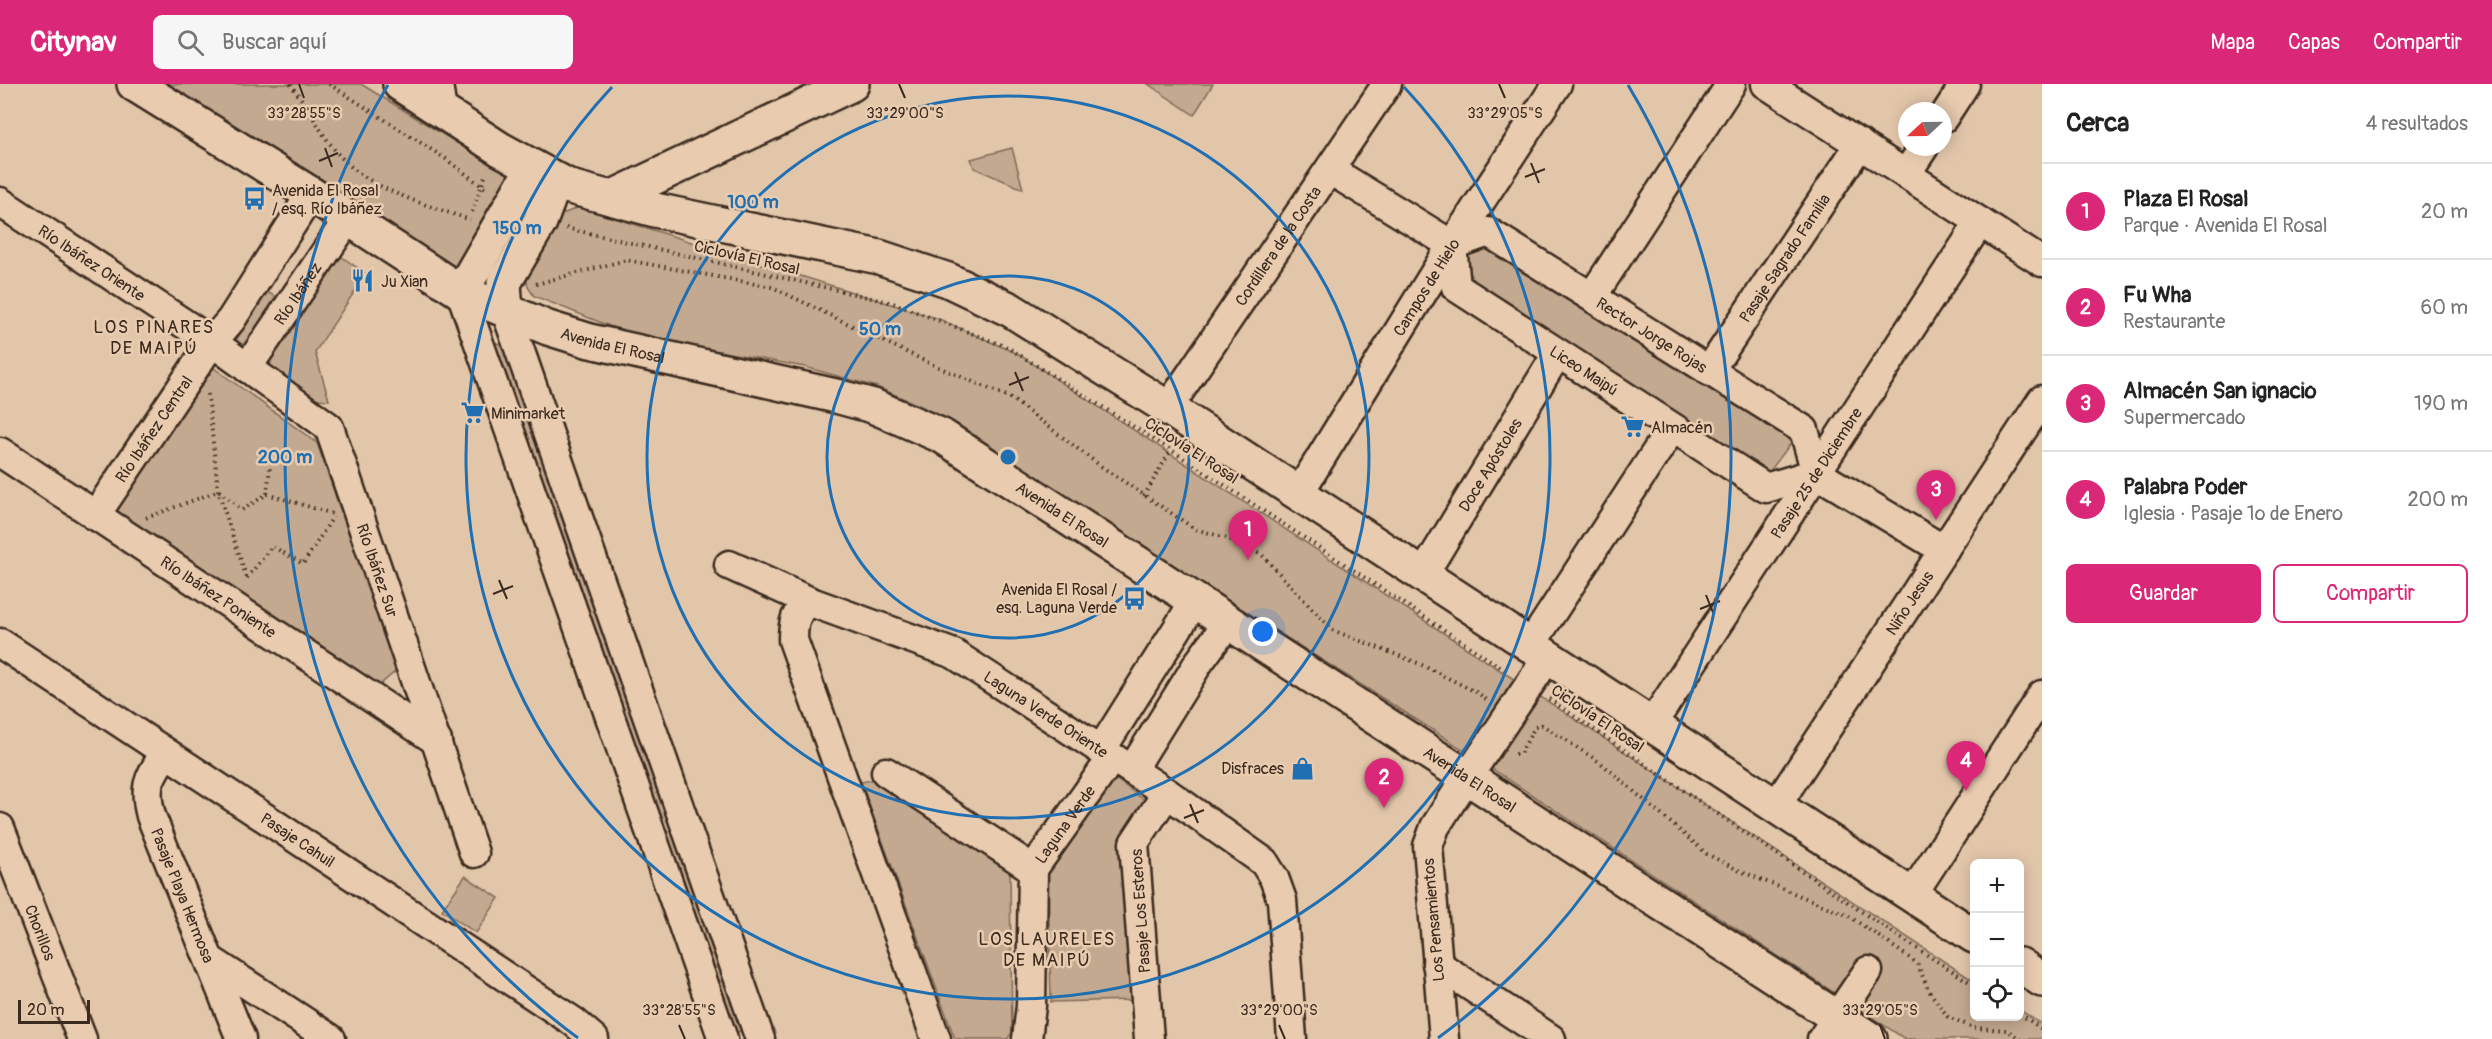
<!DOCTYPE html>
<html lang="es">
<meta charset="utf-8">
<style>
body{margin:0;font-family:Pangolin,sans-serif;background:#f6f6f6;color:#222}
.controls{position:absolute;right:18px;bottom:18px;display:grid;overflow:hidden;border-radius:9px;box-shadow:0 3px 15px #0003}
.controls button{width:54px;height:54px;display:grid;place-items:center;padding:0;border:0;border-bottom:2px solid #e0e0e0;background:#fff;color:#222;font:30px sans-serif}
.compass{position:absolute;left:1898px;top:18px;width:54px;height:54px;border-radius:50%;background:#fff;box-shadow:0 3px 15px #0003;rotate:248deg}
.scale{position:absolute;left:18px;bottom:15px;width:72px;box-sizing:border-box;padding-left:6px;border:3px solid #3b2a1e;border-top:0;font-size:16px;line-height:21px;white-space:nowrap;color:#3b2a1e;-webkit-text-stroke:4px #e9ccb0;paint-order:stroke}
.you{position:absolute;left:1263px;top:548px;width:21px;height:21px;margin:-15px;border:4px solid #fff;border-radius:50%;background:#1a73e8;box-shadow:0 0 0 9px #1a73e833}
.badge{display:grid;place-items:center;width:39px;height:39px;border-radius:50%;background:#db2777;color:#fff;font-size:20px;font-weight:700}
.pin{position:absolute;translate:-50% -50px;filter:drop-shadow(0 2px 3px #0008)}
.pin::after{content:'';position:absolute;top:32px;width:21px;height:18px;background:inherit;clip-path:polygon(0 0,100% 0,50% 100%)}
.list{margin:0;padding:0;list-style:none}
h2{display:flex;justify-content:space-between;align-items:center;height:78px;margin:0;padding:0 24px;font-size:26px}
h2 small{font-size:20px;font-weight:400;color:#767676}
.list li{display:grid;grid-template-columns:39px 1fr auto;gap:18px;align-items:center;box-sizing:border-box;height:96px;padding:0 24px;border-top:2px solid #e0e0e0}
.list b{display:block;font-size:22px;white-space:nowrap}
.list p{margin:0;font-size:20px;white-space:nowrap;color:#767676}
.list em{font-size:20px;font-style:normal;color:#767676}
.actions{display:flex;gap:12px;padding:18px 24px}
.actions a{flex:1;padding:14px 0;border:2px solid #db2777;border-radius:9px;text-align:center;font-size:21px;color:#db2777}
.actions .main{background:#db2777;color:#fff}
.icon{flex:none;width:33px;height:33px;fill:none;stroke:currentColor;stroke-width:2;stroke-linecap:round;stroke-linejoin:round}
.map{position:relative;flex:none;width:2042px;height:955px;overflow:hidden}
header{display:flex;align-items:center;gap:36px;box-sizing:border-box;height:84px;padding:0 30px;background:#db2777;color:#fff}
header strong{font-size:28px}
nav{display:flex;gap:33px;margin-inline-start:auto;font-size:21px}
.search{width:420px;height:54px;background:#f6f6f6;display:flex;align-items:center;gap:15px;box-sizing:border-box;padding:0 21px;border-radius:9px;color:#767676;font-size:22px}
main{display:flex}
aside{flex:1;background:#fff}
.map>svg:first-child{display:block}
.green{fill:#c3a990;stroke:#7f6a57;stroke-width:1.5}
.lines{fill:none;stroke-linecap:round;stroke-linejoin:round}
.street-casing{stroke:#3b2a1e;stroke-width:33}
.secondary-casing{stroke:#3b2a1e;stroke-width:38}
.path{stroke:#3b2a1e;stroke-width:4;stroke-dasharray:1.5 4.5;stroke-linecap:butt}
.street{stroke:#e9ccb0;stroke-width:28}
.secondary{stroke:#e9ccb0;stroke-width:33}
.ticks{fill:none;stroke:#3b2a1e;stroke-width:2}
.ring{fill:none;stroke:#1f6fb2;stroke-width:3}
.labels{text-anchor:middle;stroke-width:5;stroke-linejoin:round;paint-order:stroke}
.poi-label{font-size:16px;fill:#3b2a1e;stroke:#e9ccb0;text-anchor:start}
.street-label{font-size:16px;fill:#3b2a1e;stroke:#e9ccb0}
.neighbourhood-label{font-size:18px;letter-spacing:1.5px;fill:#3b2a1e;stroke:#e9ccb0}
.ticks-label{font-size:15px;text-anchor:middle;fill:#3b2a1e;stroke:#e9ccb0;stroke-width:5;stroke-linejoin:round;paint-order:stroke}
.centre{fill:#1f6fb2;stroke:#e9ccb0;stroke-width:3}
.ring-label{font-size:18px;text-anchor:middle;font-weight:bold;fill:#1f6fb2;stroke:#e9ccb0;stroke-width:5;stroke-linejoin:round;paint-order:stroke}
</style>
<header>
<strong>Citynav</strong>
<div class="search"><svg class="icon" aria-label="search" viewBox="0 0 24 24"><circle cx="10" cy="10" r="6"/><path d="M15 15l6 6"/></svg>Buscar aquí</div>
<nav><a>Mapa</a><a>Capas</a><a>Compartir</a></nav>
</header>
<main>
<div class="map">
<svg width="2042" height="955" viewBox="0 0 2042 955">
<rect width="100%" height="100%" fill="#e2c6aa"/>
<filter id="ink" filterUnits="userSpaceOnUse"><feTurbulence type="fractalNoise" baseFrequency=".0167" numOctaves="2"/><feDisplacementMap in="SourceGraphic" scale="12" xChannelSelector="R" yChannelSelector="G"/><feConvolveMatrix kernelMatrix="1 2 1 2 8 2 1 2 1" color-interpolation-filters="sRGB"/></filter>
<g filter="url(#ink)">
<g class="green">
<path d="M158,0H361L511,92L455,189Z"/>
<path d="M1148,0H1213L1194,31Z"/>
<path d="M1012,64L1023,105L974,84L971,75Z"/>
<path d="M579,123L939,235L1018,270L1974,897V932H2020V926L2042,941V955H1905L1442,652L923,323L877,303L805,283L632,251L534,212L528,203L526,193L560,131Z"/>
<path d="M1489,161L1794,355L1767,391L1470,200L1468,169Z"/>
<path d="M338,170L366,190L315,268L329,316C316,316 288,306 278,297C271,290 270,279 270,270Z"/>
<path d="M267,208L278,214L244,268L233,261Z"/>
<path d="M491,256L503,262L743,946L733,950Z"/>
<path d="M214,284L317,359L397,586L375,605L110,433L201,291Z"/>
<path d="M881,694L898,713L1010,788L1012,949L1007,955H955L861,698Z"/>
<path d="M1114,694L1147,718L1134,916L1051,918L1048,789Z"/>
<path d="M465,792L499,814L476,849L442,826Z"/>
</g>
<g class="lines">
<defs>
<g id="street">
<path d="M438,0L442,28"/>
<path d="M1766,0L2042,178"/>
<path d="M1943,34L1965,0"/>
<path id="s1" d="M1330,86L1452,161L1488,148L1804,346L1816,389L1944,466"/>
<path d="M1906,90L1924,63"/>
<path id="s2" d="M0,118L212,258L329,343L474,769"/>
<path id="s3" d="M1452,161L1456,203L1766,404L1816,389"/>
<path d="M461,208L723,955"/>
<path d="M1593,211L1731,0"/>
<path d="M506,227L760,955"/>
<path id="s4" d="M247,284L348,135"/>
<path id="s5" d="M1709,287L1860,60"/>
<path id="s6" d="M1168,324L1387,0"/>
<path id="s7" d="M0,368L437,657"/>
<path id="s8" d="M1299,409L1452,161L1557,0"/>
<path id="s9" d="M95,432L212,258L231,236L311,110"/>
<path id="s10" d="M729,481L811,518L954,570L1167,709L1264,778L1274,794L1282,816L1292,955"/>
<path id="s11" d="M1423,491L1557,270"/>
<path d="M811,518C795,526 793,539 793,556L936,955"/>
<path id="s12" d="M0,559L574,938L594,955"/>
<path d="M1530,562L1672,344"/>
<path id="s13" d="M1652,640L1980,138"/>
<path d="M1101,666L1196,515"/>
<path id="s14" d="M165,669C149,695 143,701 151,732L241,955"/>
<path d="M1132,686L1199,578L1229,537"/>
<path d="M886,688L1033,785"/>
<path id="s15" d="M1776,722L2042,316"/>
<path id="s16" d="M0,744L82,955"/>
<path d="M1912,811L2042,611"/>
<path d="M210,876L331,955"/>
<path d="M1437,880L1551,955"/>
<path id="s17" d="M1027,955L1031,922L1033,785L1112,674"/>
<path d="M1149,955L1134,759L1167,709"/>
<path d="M1444,955L1428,762L1435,743L1452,716L1548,573"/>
<path d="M1822,955L1868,887"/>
</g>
<g id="secondary">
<path id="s18" d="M134,0L311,110L461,208L548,244L590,257L836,312L873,322L942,352L1870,955"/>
<path d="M400,0L500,65L570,103L655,126L879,173L948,196L1011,226L1168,324L1974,852"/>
<path d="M611,114L852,0"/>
<path d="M461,208L532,85"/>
<path d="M506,227L504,199L540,138L555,98"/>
<path d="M2020,881L2042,896"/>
</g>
</defs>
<use href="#street" class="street-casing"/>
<use href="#secondary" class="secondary-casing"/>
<g class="path">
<path d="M290,0C306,19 316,41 331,61C363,106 421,118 470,136"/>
<path d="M329,0L446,75L487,106"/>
<path d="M472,128L486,90"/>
<path d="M566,144L893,219L1007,263L1171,366L1508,588"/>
<path d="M536,200L626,176L772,203L931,280L1009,313L1102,383L1195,445L1227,454L1262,471L1332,546L1418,579L1478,609L1488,617"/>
<path d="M208,310L218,407L247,495"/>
<path d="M219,407L242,426L267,410L270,383"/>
<path d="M267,410L333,430"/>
<path d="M1144,412L1171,366"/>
<path d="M146,434L218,407"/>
<path d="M247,494L272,462L303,480L333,433"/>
<path d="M1549,615L1896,851L1974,901"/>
<path d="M1515,670H1520L1535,643L1542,641L1601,679L1707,770L1738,786L1849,832L1917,879L1929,907L1948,933L1975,944L2007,946L2020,955"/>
<path d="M2020,930L2042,945"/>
</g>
<use href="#street" class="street"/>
<use href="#secondary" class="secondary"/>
</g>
</g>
<path class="ticks" d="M299,0L304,14M899,0L905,14M1499,0L1505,14M325,64L332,83M319,77L338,69M1531,79L1539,99M1525,93L1545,85M1015,288L1023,307M1009,301L1029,293M499,496L507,515M493,510L513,502M1706,511L1714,531M1700,525L1720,517M1190,720L1198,739M1184,734L1204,726M679,941L685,955M1279,941L1285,955M1880,941L1885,955"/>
<g class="ring">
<circle cx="1008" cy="373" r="181"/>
<circle cx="1008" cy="373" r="361"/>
<path d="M1404 3A542 542 0 1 1 612 3"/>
<path d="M578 954A723 723 0 0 1 388 1M1628 1A723 723 0 0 1 1438 954"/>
</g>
<defs>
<symbol id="bus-bare" viewBox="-9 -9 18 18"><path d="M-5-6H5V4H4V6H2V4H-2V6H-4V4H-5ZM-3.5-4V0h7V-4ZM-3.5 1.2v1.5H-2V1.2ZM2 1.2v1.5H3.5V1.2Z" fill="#1f6fb2" stroke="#e9ccb0" stroke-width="2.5" paint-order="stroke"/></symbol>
<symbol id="restaurant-bare" viewBox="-9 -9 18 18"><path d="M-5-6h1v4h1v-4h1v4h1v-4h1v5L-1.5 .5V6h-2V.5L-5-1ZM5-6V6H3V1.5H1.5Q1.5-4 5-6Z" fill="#1f6fb2" stroke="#e9ccb0" stroke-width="2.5" paint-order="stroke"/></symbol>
<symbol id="supermarket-bare" viewBox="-9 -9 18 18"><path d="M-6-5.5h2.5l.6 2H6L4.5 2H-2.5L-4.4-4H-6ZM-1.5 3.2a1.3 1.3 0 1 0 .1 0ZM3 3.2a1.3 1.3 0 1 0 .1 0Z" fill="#1f6fb2" stroke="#e9ccb0" stroke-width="2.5" paint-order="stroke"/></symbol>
<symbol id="shop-bare" viewBox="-9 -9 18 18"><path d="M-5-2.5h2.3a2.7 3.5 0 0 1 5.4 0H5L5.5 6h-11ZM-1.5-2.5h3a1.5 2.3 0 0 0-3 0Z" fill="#1f6fb2" stroke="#e9ccb0" stroke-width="2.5" paint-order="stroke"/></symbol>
</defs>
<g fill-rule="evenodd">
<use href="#bus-bare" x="238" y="98" width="33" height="33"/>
<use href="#restaurant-bare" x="346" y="180" width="33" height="33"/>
<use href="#supermarket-bare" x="456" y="312" width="33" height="33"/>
<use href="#supermarket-bare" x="1616" y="326" width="33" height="33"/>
<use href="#bus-bare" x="1118" y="498" width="33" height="33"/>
<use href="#shop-bare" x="1286" y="668" width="33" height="33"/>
</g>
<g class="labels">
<g class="poi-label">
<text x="272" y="112">Avenida El Rosal<tspan x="272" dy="18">/ esq. Río Ibáñez</tspan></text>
<text x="381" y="203">Ju Xian</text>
<text x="491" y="335">Minimarket</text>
<text x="1651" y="349">Almacén</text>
<text x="1117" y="511" text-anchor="end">Avenida El Rosal /<tspan x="1117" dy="18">esq. Laguna Verde</tspan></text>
<text x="1284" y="690" text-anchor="end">Disfraces</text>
</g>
<g class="street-label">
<text dy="6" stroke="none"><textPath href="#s6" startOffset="196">Cordillera de la Costa</textPath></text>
<text transform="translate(747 173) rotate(13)" y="6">Ciclovía El Rosal</text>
<text dy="6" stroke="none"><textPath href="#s5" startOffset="136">Pasaje Sagrado Familia</textPath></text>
<text dy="6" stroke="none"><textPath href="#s2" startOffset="110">Río Ibáñez Oriente</textPath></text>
<text dy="6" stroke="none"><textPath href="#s8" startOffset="242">Campos de Hielo</textPath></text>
<text dy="6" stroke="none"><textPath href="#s4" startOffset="90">Río Ibáñez</textPath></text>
<text dy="6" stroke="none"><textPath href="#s1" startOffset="375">Rector Jorge Rojas</textPath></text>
<text dy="6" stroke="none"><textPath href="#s18" startOffset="549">Avenida El Rosal</textPath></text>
<text dy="6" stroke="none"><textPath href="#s3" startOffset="195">Liceo Maipú</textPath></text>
<text dy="6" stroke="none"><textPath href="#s9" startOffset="105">Río Ibáñez Central</textPath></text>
<text transform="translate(1192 366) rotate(33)" y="6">Ciclovía El Rosal</text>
<text dy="6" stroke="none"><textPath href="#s11" startOffset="129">Doce Apóstoles</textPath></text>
<text dy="6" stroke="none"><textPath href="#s13" startOffset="300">Pasaje 25 de Diciembre</textPath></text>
<text dy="6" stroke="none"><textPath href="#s18" startOffset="1035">Avenida El Rosal</textPath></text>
<text dy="6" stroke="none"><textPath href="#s2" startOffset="550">Río Ibáñez Sur</textPath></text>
<text dy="6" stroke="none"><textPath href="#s7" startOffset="262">Río Ibáñez Poniente</textPath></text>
<text dy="6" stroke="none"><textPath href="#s15" startOffset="243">Niño Jesus</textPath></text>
<text dy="6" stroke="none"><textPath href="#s10" startOffset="352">Laguna Verde Oriente</textPath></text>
<text transform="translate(1598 634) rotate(34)" y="6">Ciclovía El Rosal</text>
<text dy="6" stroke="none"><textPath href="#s18" startOffset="1521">Avenida El Rosal</textPath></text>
<text dy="6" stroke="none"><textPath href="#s17" startOffset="225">Laguna Verde</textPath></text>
<text dy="6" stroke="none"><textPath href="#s12" startOffset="357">Pasaje Cahuil</textPath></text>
<text dy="6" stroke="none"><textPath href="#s14" startOffset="153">Pasaje Playa Hermosa</textPath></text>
<text transform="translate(1140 827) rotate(-94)" y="6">Pasaje Los Esteros</text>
<text transform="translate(1433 836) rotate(-95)" y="6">Los Pensamientos</text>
<text dy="6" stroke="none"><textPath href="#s16" startOffset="112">Chorillos</textPath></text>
</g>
<g class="neighbourhood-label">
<text x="154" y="249">LOS PINARES<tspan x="154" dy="21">DE MAIPÚ</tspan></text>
<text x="1047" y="861">LOS LAURELES<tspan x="1047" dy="21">DE MAIPÚ</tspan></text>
</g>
</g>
<g class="ticks-label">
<text x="304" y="34">33°28'55"S</text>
<text x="905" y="34">33°29'00"S</text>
<text x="1505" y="34">33°29'05"S</text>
<text x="679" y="931">33°28'55"S</text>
<text x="1279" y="931">33°29'00"S</text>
<text x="1880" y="931">33°29'05"S</text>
</g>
<circle cx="1008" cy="373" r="9" class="centre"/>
<g class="ring-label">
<text x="753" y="124">100 m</text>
<text x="517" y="150">150 m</text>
<text x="880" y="251">50 m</text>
<text x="285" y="379">200 m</text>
</g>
</svg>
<div class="controls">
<button>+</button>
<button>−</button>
<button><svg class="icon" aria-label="locate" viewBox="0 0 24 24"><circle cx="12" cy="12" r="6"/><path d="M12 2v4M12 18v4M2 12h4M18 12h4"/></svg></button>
</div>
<svg class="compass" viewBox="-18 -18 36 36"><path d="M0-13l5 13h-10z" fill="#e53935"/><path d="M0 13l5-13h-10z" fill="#767676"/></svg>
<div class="scale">20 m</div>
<div class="you"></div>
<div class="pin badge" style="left:1248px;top:476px">1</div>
<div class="pin badge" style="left:1384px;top:724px">2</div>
<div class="pin badge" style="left:1936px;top:436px">3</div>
<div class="pin badge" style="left:1966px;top:707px">4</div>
</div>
<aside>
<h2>Cerca<small>4 resultados</small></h2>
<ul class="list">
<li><span class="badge">1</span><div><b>Plaza El Rosal</b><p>Parque · Avenida El Rosal</p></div><em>20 m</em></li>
<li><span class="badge">2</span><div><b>Fu Wha</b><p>Restaurante</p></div><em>60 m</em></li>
<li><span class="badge">3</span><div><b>Almacén San ignacio</b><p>Supermercado</p></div><em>190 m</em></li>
<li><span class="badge">4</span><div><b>Palabra Poder</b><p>Iglesia · Pasaje 1º de Enero</p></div><em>200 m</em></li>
</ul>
<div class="actions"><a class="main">Guardar</a><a>Compartir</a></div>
</aside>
</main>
